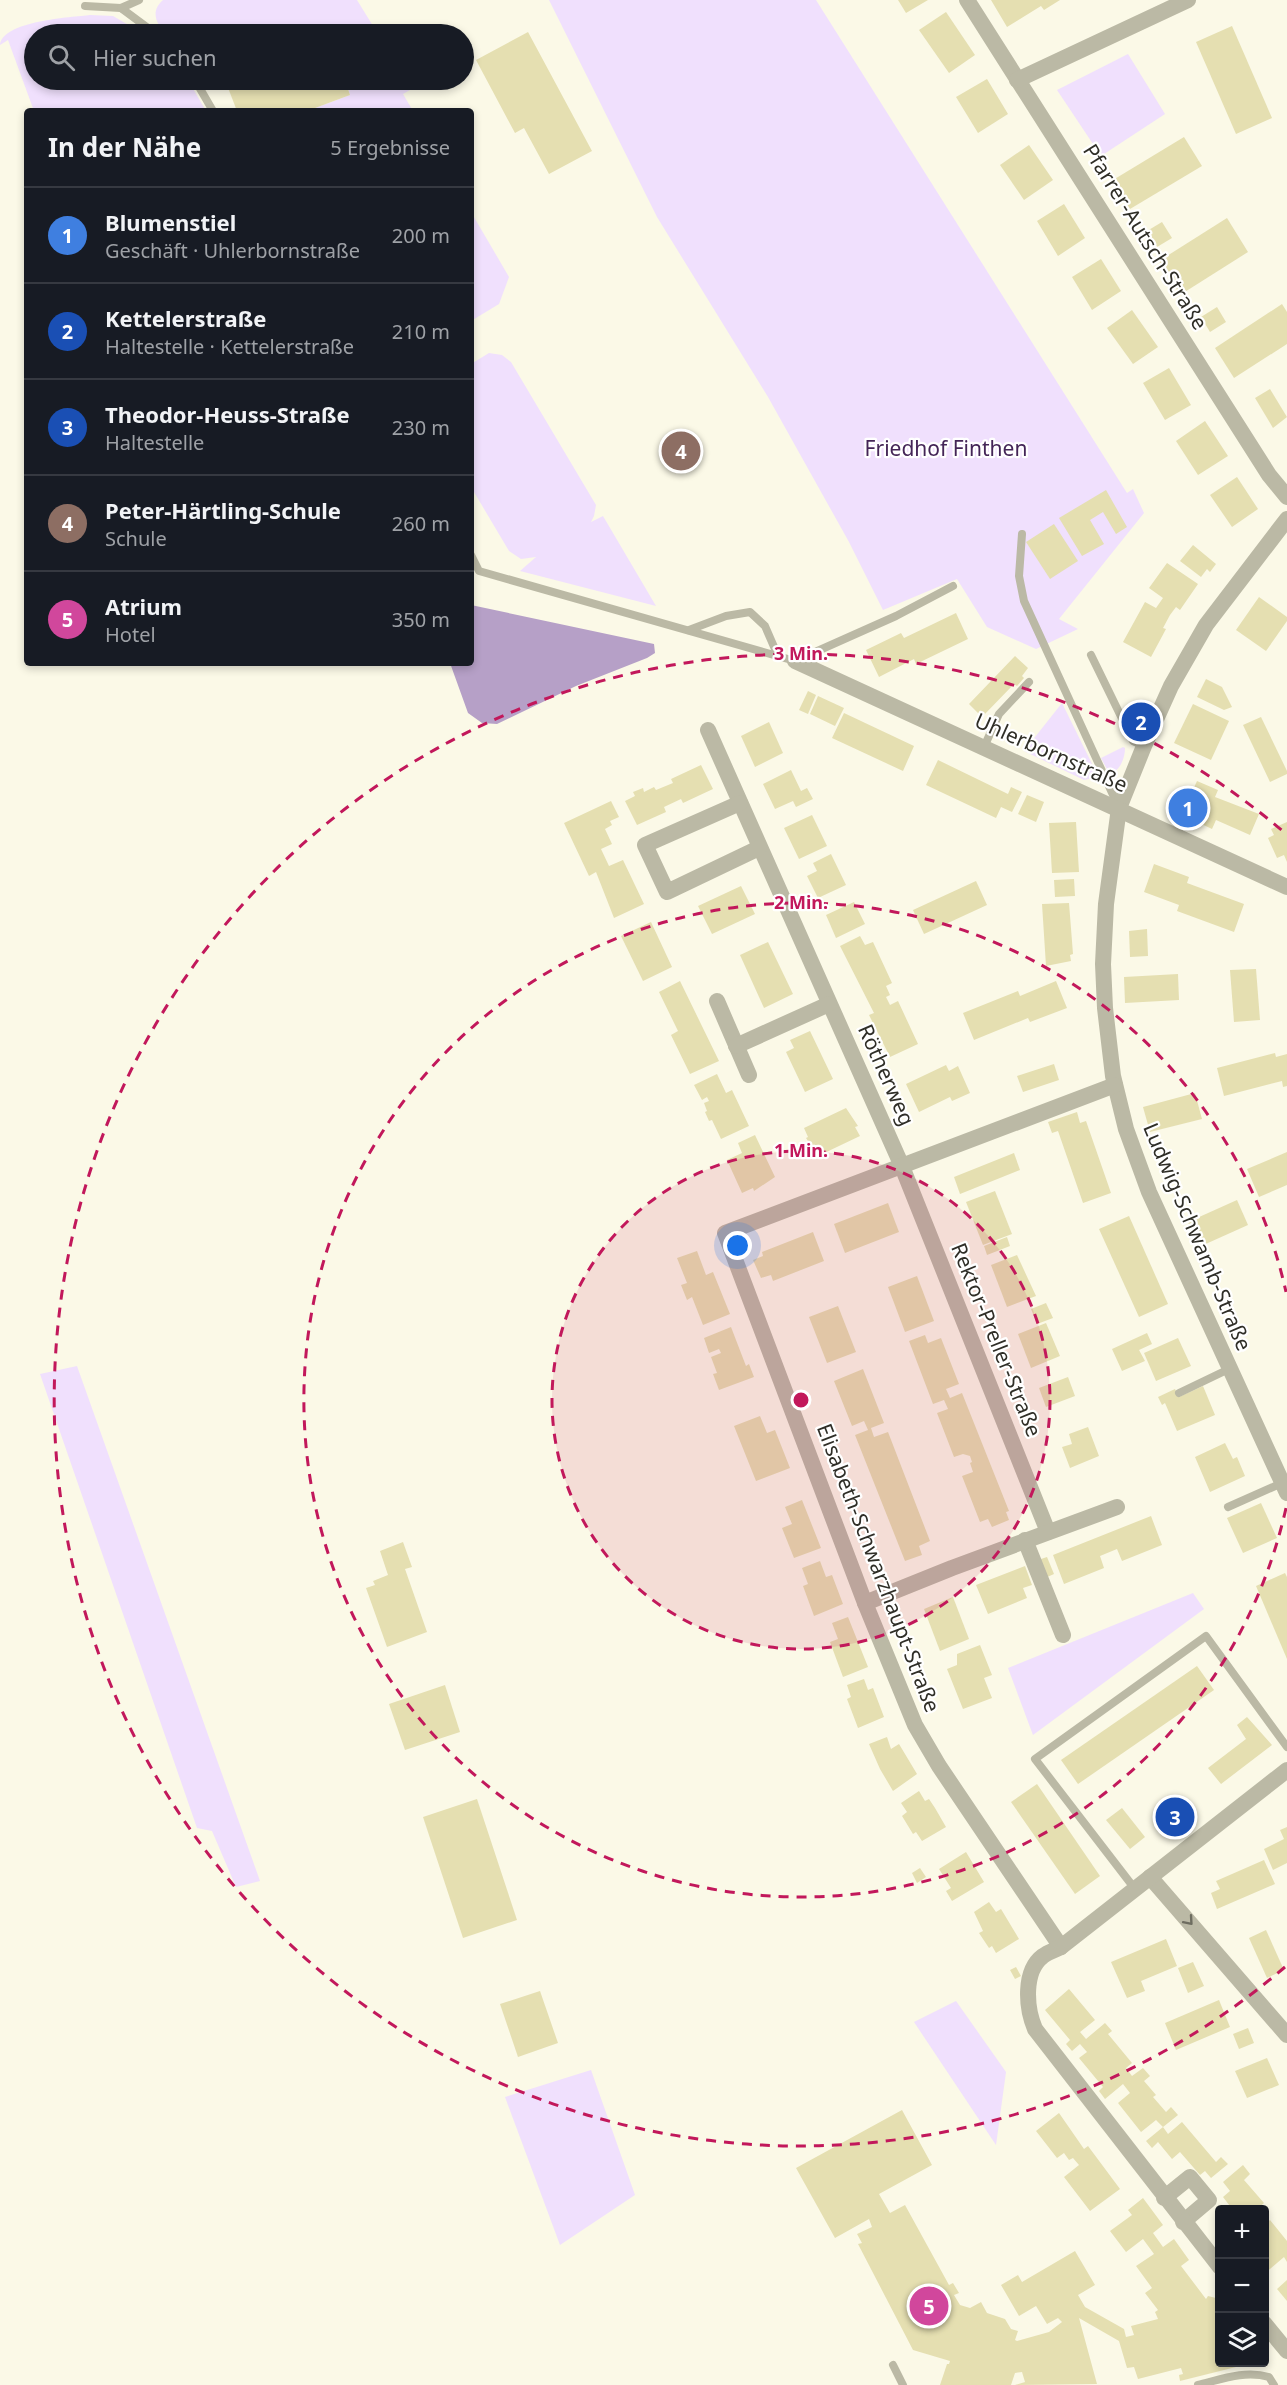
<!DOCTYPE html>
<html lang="de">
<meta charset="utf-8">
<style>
body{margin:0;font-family:"Noto Sans",sans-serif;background:#20242c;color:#f1f3f6}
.controls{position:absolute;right:18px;bottom:18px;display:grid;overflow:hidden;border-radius:6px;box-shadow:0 3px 9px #0003}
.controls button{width:54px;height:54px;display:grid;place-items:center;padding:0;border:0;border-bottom:2px solid #363941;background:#171b24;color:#f1f3f6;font:30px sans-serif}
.you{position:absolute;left:738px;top:1246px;width:21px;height:21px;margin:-15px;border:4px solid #fff;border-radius:50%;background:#1a73e8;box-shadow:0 0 0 9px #1a73e833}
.badge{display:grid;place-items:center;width:39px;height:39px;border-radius:50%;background:#1a73e8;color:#fff;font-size:20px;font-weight:700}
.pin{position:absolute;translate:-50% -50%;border:3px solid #fff;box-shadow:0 2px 6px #0006}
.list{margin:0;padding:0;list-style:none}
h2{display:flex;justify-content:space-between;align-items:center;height:78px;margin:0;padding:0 24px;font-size:26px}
h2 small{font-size:20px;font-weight:400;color:#9ea1a6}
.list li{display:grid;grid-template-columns:39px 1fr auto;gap:18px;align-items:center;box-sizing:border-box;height:96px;padding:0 24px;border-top:2px solid #363941}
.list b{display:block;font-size:22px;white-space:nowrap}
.list p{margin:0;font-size:20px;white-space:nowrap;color:#9ea1a6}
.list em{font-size:20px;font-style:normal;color:#9ea1a6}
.icon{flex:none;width:33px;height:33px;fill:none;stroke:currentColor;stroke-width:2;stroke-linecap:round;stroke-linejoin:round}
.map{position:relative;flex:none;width:1287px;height:2385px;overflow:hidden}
.search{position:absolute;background:#171b24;box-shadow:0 3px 9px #0003;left:24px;top:24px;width:450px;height:66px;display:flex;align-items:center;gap:15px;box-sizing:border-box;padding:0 21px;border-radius:33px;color:#9ea1a6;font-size:22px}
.panel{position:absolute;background:#171b24;box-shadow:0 3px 9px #0003;left:24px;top:108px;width:450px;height:558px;border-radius:6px}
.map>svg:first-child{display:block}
.green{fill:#f0e0fd}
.water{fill:#b6a0c7}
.building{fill:#e5dfb1}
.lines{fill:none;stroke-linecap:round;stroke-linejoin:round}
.lane{stroke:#bbb9a5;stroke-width:8}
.street{stroke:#bbb9a5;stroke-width:16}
.oneway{stroke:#6e6d60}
.ring{fill:none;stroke:#c2185b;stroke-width:3;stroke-dasharray:10 8}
.labels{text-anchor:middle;stroke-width:4.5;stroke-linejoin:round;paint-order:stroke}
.street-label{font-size:21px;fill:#2f2e27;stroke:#fff}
.park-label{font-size:21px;fill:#442557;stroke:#fff}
.centre{fill:#c2185b;stroke:#fff;stroke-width:3}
.ring-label{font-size:18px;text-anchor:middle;font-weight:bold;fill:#c2185b;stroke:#fff;stroke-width:4.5;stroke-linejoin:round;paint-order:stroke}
</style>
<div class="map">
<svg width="1287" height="2385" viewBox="0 0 1287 2385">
<rect width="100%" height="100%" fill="#fbf9e7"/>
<g class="green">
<path d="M163,0H357L378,34H328L324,25L299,34H166C156,24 150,11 163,0Z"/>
<path d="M549,0H816L1127,493L1133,489L1144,513L1059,619L1078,629L1036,649L987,627L957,579L883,610L849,542L768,397L657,217Z"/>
<path d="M90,15L113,16L144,34H34V80H188L206,111H34L8,40L0,45C2,21 72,17 90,15Z"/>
<path d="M1128,54L1165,114L1101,156L1057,90Z"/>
<path d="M345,80H404L410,90L403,94L413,111H307L350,95Z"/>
<path d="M471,212L509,277L499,304L471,321Z"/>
<path d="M489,353L502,355L511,362L596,505L594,516L591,522L603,516L656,606L520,571L536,557L521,559L509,551L471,487V364Z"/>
<path d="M1062,703L1097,774L1089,779L1084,780L1024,751Z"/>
<path d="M1123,747L1125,748C1125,757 1121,769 1112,773L1108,771L1101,758Z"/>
<path d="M77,1366L260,1881L236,1887L212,1831L197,1828L40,1374Z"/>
<path d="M1193,1593L1204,1609L1033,1735L1008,1668Z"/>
<path d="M956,2001L1006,2072L996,2145L914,2022Z"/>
<path d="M591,2070L635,2195L560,2245L505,2097Z"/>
</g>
<path class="water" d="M471,605L654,644L655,653L647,658L576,686L497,724L482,723L468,713L450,663H471Z"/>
<g class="building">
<path d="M898,0H928L906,13Z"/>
<path d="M991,0H1060L1044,10L1041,6L1007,27Z"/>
<path d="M946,12L975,55L949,73L919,30Z"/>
<path d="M324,25L328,34H300Z"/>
<path d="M1232,26L1272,118L1236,134L1196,42Z"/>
<path d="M528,32L592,151L549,174L524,128L515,133L476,60Z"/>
<path d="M987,79L1008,114L978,133L956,97Z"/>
<path d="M225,80H345L350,95L307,111H237Z"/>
<path d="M1184,137L1202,166L1130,209L1113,180Z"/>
<path d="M1029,145L1053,180L1024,200L1000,165Z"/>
<path d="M1064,204L1085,238L1058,256L1037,221Z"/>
<path d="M1227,218L1248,252L1180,295L1159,261Z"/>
<path d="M1162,222L1172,238L1157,247L1147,231Z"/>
<path d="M1101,259L1121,291L1092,310L1072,277Z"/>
<path d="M1282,304L1287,312V344L1234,378L1215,348Z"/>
<path d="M1217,307L1226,322L1210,332L1201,317Z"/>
<path d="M1132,310L1158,347L1133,364L1107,328Z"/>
<path d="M1169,368L1191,405L1165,420L1143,383Z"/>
<path d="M1270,389L1287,417L1273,428L1255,398Z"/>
<path d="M1205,421L1228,456L1198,475L1176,441Z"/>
<path d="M1237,477L1258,509L1232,527L1210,495Z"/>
<path d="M1106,490L1127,527L1116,534L1103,512L1090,520L1104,544L1082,556L1059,518Z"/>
<path d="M1054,524L1078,561L1050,579L1026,542Z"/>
<path d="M1193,545L1216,564L1210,572L1207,569L1201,577L1180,561Z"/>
<path d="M1167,563L1198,584L1180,610L1176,607L1170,615L1163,628L1166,629L1151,657L1123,642L1145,602L1156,608L1163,598L1149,588Z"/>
<path d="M1259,597L1287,617V621L1266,651L1236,630Z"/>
<path d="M956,613L968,639L916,664L914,659L879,677L866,650L901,633L904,638Z"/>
<path d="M1015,656L1028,668L1022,676L1024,678L1017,686L1014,684L982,717L969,704Z"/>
<path d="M1206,679L1222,687L1232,707L1224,710L1197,697Z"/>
<path d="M808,691L816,695L808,714L799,710Z"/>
<path d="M818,696L844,708L835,726L810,714Z"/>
<path d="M1193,704L1229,721L1211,760L1174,743Z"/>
<path d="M844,713L914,746L903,771L832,738Z"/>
<path d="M1261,717L1287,771V774L1270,782L1243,725Z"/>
<path d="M769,722L783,753L755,767L741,736Z"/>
<path d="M938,760L1008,794L1011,787L1022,792L1012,812L1001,807L996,818L926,785Z"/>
<path d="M701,765L713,789L683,803L681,799L664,807L666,812L637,825L625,801L635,796L633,792L643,788L644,792L654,787L656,790L673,783L671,779Z"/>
<path d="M791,770L801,791L807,788L813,799L796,807L793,801L775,809L763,784Z"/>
<path d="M1197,781L1218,790L1215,797L1259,814L1250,835L1216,820L1212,829L1174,811L1181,798L1188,801Z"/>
<path d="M1027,795L1044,802L1036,822L1018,814Z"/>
<path d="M611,801L619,817L610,821L612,825L605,829L612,844L601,849L609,866L623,860L644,904L614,918L596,872L589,876L564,823Z"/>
<path d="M812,815L827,846L799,859L784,828Z"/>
<path d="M1076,822L1079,872L1052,873L1049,823Z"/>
<path d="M1287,822V862L1284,855L1277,858L1268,838L1274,835L1271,829Z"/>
<path d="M831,854L846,885L818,898L807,876L817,871L813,863Z"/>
<path d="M1154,864L1189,877L1187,883L1244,904L1234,932L1177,911L1179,905L1144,892Z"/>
<path d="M1074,879L1075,896L1055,897L1054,880Z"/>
<path d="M976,881L987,905L924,934L913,910Z"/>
<path d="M741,886L755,914L712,934L698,906Z"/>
<path d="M854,902L865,924L836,938L826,915Z"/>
<path d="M1069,903L1073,954L1070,955L1071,961L1046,966L1042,904Z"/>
<path d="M651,922L672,967L643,981L621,936Z"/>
<path d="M1147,929L1148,956L1130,957L1129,931Z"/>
<path d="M860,936L865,945L873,942L892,983L886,986L890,995L886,997L890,1005L898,1001L918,1044L890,1057L869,1015L874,1013L840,946Z"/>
<path d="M768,942L793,994L764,1008L740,955Z"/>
<path d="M1256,969L1260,1020L1234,1022L1230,970Z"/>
<path d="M1178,974L1179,1000L1125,1003L1124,977Z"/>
<path d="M680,981L719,1061L690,1074L671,1035L678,1031L659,992Z"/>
<path d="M1056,981L1067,1008L1030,1022L1028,1018L974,1040L963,1013L1018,991L1020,996Z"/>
<path d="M810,1031L833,1079L805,1092L786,1052L794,1048L790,1040Z"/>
<path d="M1275,1053L1276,1057L1287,1054V1086L1283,1087L1282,1081L1224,1096L1217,1068Z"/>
<path d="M1054,1064L1059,1080L1023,1092L1017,1076Z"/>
<path d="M946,1065L949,1071L958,1066L970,1093L952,1101L950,1097L919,1112L906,1084Z"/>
<path d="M717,1074L726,1093L732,1090L749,1126L721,1139L712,1120L709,1121L705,1112L707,1111L704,1103L709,1101L707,1097L702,1100L694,1085Z"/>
<path d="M1195,1093L1202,1119L1150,1132L1143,1107Z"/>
<path d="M846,1108L858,1126L855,1127L860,1136L818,1156L806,1138L808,1137L804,1128Z"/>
<path d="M1077,1112L1080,1123L1086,1121L1111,1193L1083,1203L1058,1131L1052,1133L1048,1122Z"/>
<path d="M755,1135L775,1177L754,1191L753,1188L742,1193L727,1160L742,1153L738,1143Z"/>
<path d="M1287,1152V1185L1259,1197L1247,1169Z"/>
<path d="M1014,1153L1020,1170L960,1194L954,1177Z"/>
<path d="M995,1191L1012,1234L983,1245L966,1202Z"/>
<path d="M1237,1200L1248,1225L1199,1247L1188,1222Z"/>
<path d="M888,1203L899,1232L845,1253L834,1224Z"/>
<path d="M1129,1216L1168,1304L1139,1317L1099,1229Z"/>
<path d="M813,1232L824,1261L773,1281L771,1275L761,1278L753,1260L763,1256L762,1252Z"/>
<path d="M1007,1237L1010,1246L987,1255L984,1246Z"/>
<path d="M697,1251L706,1275L713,1272L730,1314L703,1325L692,1297L687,1300L681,1285L687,1283L677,1258Z"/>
<path d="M1017,1255L1036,1296L1007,1307L991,1265Z"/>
<path d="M917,1276L934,1321L905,1332L888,1287Z"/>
<path d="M1046,1303L1053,1318L1037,1324L1031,1309Z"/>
<path d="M838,1306L856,1352L827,1363L809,1317Z"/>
<path d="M1046,1323L1060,1356L1031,1368L1018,1334Z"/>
<path d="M731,1327L746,1366L749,1364L754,1377L719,1390L713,1374L717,1373L711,1357L721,1353L719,1349L709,1353L704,1338Z"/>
<path d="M1147,1333L1152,1344L1139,1350L1145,1361L1122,1371L1112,1349Z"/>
<path d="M925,1335L928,1343L941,1338L959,1384L946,1389L950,1398L962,1393L1009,1511L1006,1512L1009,1520L992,1527L988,1519L980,1522L962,1476L973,1472L970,1463L972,1462L970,1456L963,1454L954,1457L937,1413L948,1409L944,1400L933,1404L909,1341Z"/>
<path d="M1178,1338L1191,1366L1156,1381L1144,1353Z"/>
<path d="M863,1369L884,1423L871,1428L874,1437L888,1432L930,1541L919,1546L922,1555L905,1561L855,1435L868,1430L864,1421L852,1426L834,1381Z"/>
<path d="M1068,1377L1075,1396L1046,1407L1039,1388Z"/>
<path d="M1203,1386L1215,1415L1177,1431L1165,1403L1162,1405L1158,1397L1175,1389L1179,1397Z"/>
<path d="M760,1416L767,1433L775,1430L790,1468L756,1481L734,1426Z"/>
<path d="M1088,1427L1099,1456L1070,1468L1062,1447L1072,1444L1069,1434Z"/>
<path d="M1225,1443L1233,1459L1237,1457L1245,1476L1210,1492L1195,1457Z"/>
<path d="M802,1500L821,1548L794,1558L782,1528L792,1524L785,1507Z"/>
<path d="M1261,1503L1277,1538L1243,1553L1227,1518Z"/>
<path d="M1151,1516L1162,1545L1122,1561L1117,1549L1100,1556L1104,1568L1064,1584L1053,1555Z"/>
<path d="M403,1542L412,1567L405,1569L427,1632L387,1647L366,1588L375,1585L373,1581L388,1575L380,1551Z"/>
<path d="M1047,1557L1054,1574L1045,1578L1038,1560Z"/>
<path d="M820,1561L826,1577L832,1575L843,1604L814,1616L803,1586L808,1584L802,1568Z"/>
<path d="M1025,1566L1032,1585L1023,1588L1027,1598L988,1614L976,1585Z"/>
<path d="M1285,1573L1287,1577V1659L1256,1586Z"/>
<path d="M953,1597L969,1639L940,1651L924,1609Z"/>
<path d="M848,1617L868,1667L843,1677L830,1642L838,1639L832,1623Z"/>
<path d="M980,1645L992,1675L984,1678L992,1698L963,1709L947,1669L957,1665V1654Z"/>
<path d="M1197,1666L1214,1690L1078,1784L1061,1760Z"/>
<path d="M864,1679L868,1690L873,1688L884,1717L858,1728L847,1699L851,1697L847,1685Z"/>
<path d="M445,1685L460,1732L405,1750L389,1704Z"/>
<path d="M1247,1717L1272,1745L1221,1784L1208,1768L1246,1739L1237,1725Z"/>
<path d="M887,1737L891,1749L899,1744L917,1774L893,1791L880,1769L869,1744Z"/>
<path d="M1037,1784L1100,1876L1075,1894L1011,1802Z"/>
<path d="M919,1791L925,1801L929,1799L935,1808L946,1827L922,1841L916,1832L913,1834L902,1816L907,1812L901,1803Z"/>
<path d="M477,1799L517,1920L463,1938L423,1817Z"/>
<path d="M1122,1808L1145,1837L1130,1849L1106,1820Z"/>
<path d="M1287,1827V1863L1273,1870L1264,1849L1284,1839L1280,1830Z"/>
<path d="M966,1852L984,1882L952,1901L946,1891L951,1888L939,1869Z"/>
<path d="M1264,1860L1275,1884L1217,1909L1211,1893L1220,1889L1216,1881Z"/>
<path d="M920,1868L926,1877L917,1883L912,1873Z"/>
<path d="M989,1902L996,1912L1001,1909L1019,1939L996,1953L992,1946L989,1948L979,1933L983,1931L974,1912Z"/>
<path d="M1266,1930L1284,1970L1267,1978L1249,1938Z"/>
<path d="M1166,1939L1177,1966L1141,1981L1145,1991L1127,1998L1111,1962Z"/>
<path d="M1193,1962L1204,1986L1188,1993L1178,1968Z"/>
<path d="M1016,1967L1021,1976L1015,1979L1010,1970Z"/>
<path d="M1069,1989L1095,2020L1080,2032L1086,2039L1105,2023L1112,2031L1108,2034L1132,2063L1126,2068L1132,2076L1143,2068L1150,2076L1144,2081L1156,2095L1153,2097L1166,2112L1171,2107L1178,2115L1163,2127L1168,2134L1182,2122L1216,2162L1221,2157L1228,2164L1211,2178L1205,2171L1200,2175L1180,2152L1172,2159L1158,2142L1152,2148L1146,2141L1163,2127L1156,2120L1141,2132L1118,2103L1130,2093L1123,2084L1105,2099L1099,2091L1103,2087L1079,2058L1087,2052L1080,2044L1072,2051L1066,2044L1070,2040L1045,2010Z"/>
<path d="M540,1991L558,2043L518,2057L500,2004Z"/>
<path d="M1219,2000L1230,2027L1176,2050L1165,2023Z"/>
<path d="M1248,2028L1254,2043L1239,2049L1233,2034Z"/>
<path d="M1267,2058L1279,2085L1247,2098L1235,2071Z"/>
<path d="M902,2110L932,2165L879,2194L890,2213L905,2205L949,2285L953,2283L959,2293L954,2295L960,2305L970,2308L981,2302L987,2313L1005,2319L1011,2329L1018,2331L1015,2340L1017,2341L1049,2332L1062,2322L1058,2318L1047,2324L1036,2306L1019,2316L1001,2285L1018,2275L1022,2282L1075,2251L1095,2285L1078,2295L1085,2307L1124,2329L1126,2337L1134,2335L1131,2326L1158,2319L1155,2312L1158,2310L1145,2293L1152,2288L1136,2266L1154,2254L1143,2239L1126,2252L1110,2231L1132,2215L1128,2210L1143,2198L1163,2225L1153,2233L1163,2247L1174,2239L1189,2260L1181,2266L1206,2299L1208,2296L1220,2299V2362H1243L1244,2365L1180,2381L1179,2375L1183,2374L1181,2368L1138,2379L1134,2367L1127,2368L1119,2341L1079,2318L1097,2384L1015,2385L1025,2382L1022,2372L1015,2373L1011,2385H940L947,2364H949L950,2361L913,2350L858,2244L862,2243L857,2234L872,2227L869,2219L835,2238L796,2168Z"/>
<path d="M1059,2113L1084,2149L1088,2146L1120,2189L1090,2211L1064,2177L1079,2165L1073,2158L1069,2160L1064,2153L1057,2158L1036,2131Z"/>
<path d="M1243,2165L1250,2174L1244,2180L1264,2203L1256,2210H1233L1223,2197L1230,2191L1223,2182Z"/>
<path d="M1270,2220L1287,2241V2262L1284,2257L1264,2274V2225Z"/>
<path d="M1287,2280V2301L1277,2289Z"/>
</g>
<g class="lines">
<g class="lane">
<path d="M85,6L121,8L156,34"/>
<path d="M121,8L139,0"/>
<path d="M195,80L213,111"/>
<path d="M1022,534L1019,576L1024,601L1119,808"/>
<path d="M471,555L479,571L795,661L896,616L953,586"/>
<path d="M689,630L726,616L750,612L765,626L778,656"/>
<path d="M1091,655L1133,741L1144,746"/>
<path d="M984,747L999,714L1029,682"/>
<path d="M1179,1393L1229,1369"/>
<path d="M1228,1507L1282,1483"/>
<path d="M1135,1889L1035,1759L1206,1636L1287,1747"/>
<path d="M893,2365L903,2385"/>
<path d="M1198,2385C1222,2379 1245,2370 1269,2377L1274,2385"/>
</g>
<g class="street">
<path d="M967,0L1269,475L1287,497"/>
<path d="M1017,80L1188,0"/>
<path d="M1287,519L1206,625L1171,686L1144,746L1119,808L1106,904L1103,964L1105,1008L1113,1076L1126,1129L1149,1192L1287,1493"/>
<path d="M795,661L1287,887"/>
<path d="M708,730L901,1164L1048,1532"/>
<path d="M740,803L645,845L667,892L759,848"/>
<path d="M717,1001L749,1075"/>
<path d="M736,1046L829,1004"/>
<path d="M1025,1540L1063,1635"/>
<path d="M865,1603L952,1568L1117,1507"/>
<path d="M1150,1877L1287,2035"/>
<path d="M1061,1947L939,1766L915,1725L865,1603L725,1233L1115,1085"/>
<path d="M1164,2198L1190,2177L1209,2200L1183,2222"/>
<path d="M1220,2267L1035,2029C1026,2008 1023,1971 1043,1956C1048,1952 1055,1950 1061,1947L1287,1770"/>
<path d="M1264,2323L1287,2351"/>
</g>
</g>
<defs><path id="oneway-chevron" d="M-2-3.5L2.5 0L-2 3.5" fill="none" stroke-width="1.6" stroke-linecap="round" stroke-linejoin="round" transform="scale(1.5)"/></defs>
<use class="oneway" href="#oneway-chevron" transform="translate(1189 1921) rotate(49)"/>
<circle cx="801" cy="1400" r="249" fill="#c2185b" fill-opacity=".12"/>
<g class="ring">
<circle cx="801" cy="1400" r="249"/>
<path d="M1286 1508A497 497 0 1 1 1286 1292"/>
<path d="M1285 1967A746 746 0 1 1 1285 833"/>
</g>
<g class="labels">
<g class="street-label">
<text transform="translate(1145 237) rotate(58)" y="7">Pfarrer-Autsch-Straße</text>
<text transform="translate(1051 753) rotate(24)" y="7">Uhlerbornstraße</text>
<text transform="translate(886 1075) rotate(66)" y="7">Rötherweg</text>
<text transform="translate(1197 1237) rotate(67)" y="7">Ludwig-Schwamb-Straße</text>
<text transform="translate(996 1340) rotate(68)" y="7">Rektor-Preller-Straße</text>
<text transform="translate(878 1568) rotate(69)" y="7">Elisabeth-Schwarzhaupt-Straße</text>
</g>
<g class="park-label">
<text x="946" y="456">Friedhof Finthen</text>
</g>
</g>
<circle cx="801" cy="1400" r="9" class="centre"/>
<g class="ring-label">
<text x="801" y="660">3 Min.</text>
<text x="801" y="909">2 Min.</text>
<text x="801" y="1157">1 Min.</text>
</g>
</svg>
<div class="controls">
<button>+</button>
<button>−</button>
<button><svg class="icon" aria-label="layers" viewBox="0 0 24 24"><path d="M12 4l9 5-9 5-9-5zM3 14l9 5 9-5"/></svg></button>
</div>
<div class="you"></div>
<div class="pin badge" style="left:1188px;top:808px;background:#3f7fe0">1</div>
<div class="pin badge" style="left:1141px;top:722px;background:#1a4fb4">2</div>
<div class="pin badge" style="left:1175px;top:1817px;background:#1a4fb4">3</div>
<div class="pin badge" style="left:681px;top:451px;background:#8d6e63">4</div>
<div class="pin badge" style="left:929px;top:2306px;background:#d1479c">5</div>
<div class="search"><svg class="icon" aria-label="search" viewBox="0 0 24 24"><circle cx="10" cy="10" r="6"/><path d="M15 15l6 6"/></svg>Hier suchen</div>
<section class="panel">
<h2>In der Nähe<small>5 Ergebnisse</small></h2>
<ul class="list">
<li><span class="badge" style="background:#3f7fe0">1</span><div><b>Blumenstiel</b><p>Geschäft · Uhlerbornstraße</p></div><em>200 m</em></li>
<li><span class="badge" style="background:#1a4fb4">2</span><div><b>Kettelerstraße</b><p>Haltestelle · Kettelerstraße</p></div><em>210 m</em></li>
<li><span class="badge" style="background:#1a4fb4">3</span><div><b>Theodor-Heuss-Straße</b><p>Haltestelle</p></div><em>230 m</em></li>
<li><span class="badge" style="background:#8d6e63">4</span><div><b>Peter-Härtling-Schule</b><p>Schule</p></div><em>260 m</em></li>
<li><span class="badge" style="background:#d1479c">5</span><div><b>Atrium</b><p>Hotel</p></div><em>350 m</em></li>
</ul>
</section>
</div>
